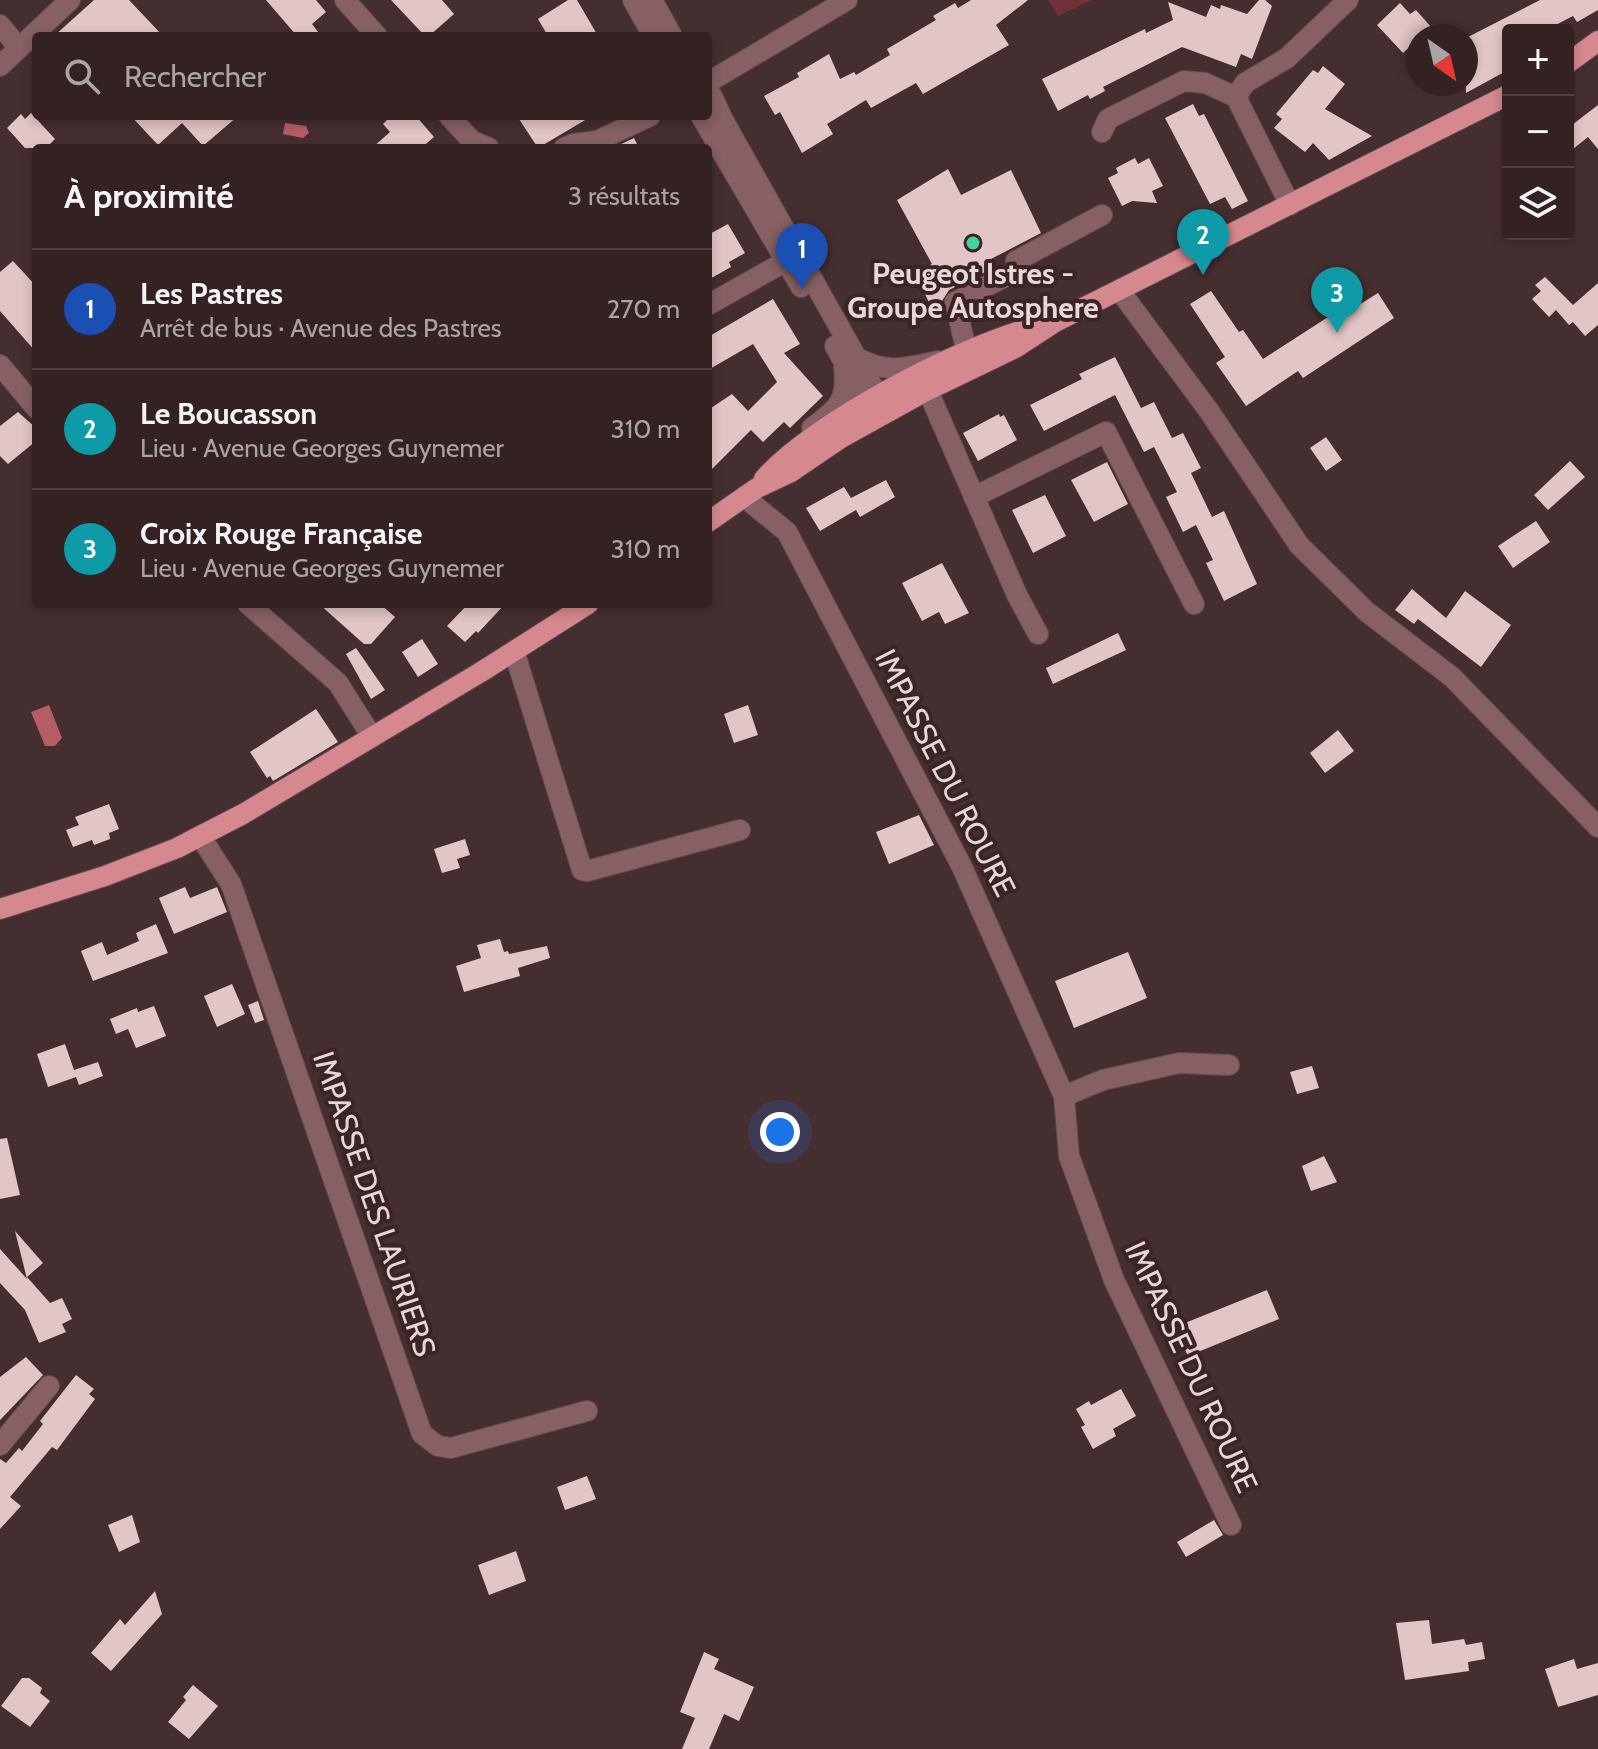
<!DOCTYPE html>
<html lang="fr">
<meta charset="utf-8">
<style>
body{margin:0;font-family:Cabin,sans-serif;background:#3c2a2b;color:#f1f3f6}
.controls{position:absolute;right:24px;top:24px;display:grid;overflow:hidden;border-radius:8px;box-shadow:0 4px 12px #0003}
.controls button{width:72px;height:72px;display:grid;place-items:center;padding:0;border:0;border-bottom:2px solid #4e3f41;background:#342223;color:#f1f3f6;font:40px sans-serif}
.compass{position:absolute;left:1406px;top:24px;width:72px;height:72px;border-radius:50%;background:#342223;box-shadow:0 4px 12px #0003;rotate:146deg}
.you{position:absolute;left:780px;top:1132px;width:28px;height:28px;margin:-20px;border:6px solid #fff;border-radius:50%;background:#1a73e8;box-shadow:0 0 0 12px #1a73e833}
.badge{display:grid;place-items:center;width:52px;height:52px;border-radius:50%;background:#ea580c;color:#fff;font-size:26px;font-weight:700}
.pin{position:absolute;translate:-50% -66px;filter:drop-shadow(0 2px 4px #0008)}
.pin::after{content:'';position:absolute;top:42px;width:28px;height:24px;background:inherit;clip-path:polygon(0 0,100% 0,50% 100%)}
.list{margin:0;padding:0;list-style:none}
h2{display:flex;justify-content:space-between;align-items:center;height:104px;margin:0;padding:0 32px;font-size:34px}
h2 small{font-size:26px;font-weight:400;color:#a9a4a6}
.list li{display:grid;grid-template-columns:52px 1fr auto;gap:24px;align-items:center;box-sizing:border-box;height:120px;padding:0 32px;border-top:2px solid #4e3f41}
.list b{display:block;font-size:30px;white-space:nowrap}
.list p{margin:0;font-size:26px;white-space:nowrap;color:#a9a4a6}
.list em{font-size:26px;font-style:normal;color:#a9a4a6}
.icon{flex:none;width:44px;height:44px;fill:none;stroke:currentColor;stroke-width:2;stroke-linecap:round;stroke-linejoin:round}
.map{position:relative;flex:none;width:1598px;height:1749px;overflow:hidden}
.search{position:absolute;background:#342223;box-shadow:0 4px 12px #0003;left:32px;top:32px;width:680px;height:88px;display:flex;align-items:center;gap:20px;box-sizing:border-box;padding:0 28px;border-radius:8px;color:#a9a4a6;font-size:30px}
.panel{position:absolute;background:#342223;box-shadow:0 4px 12px #0003;left:32px;top:144px;width:680px;height:464px;border-radius:8px}
.map>svg:first-child{display:block}
.green{fill:#6f3238}
.water{fill:#b45d65}
.building{fill:#e2c5c6}
.lines{fill:none;stroke-linecap:round;stroke-linejoin:round}
.minor-casing{stroke:#624c4d;stroke-width:22}
.major-casing{stroke:#624c4d;stroke-width:22}
.minor{stroke:#866062;stroke-width:20}
.major{stroke:#d5888d;stroke-width:20}
.poi-dot{fill:#41d4a1;stroke:#3a2425;stroke-width:3}
.labels{text-anchor:middle;stroke-width:8;stroke-linejoin:round;paint-order:stroke}
.poi-label{font-size:30px;font-weight:bold;fill:#e6d7d8;stroke:#3a2425}
.street-label{font-size:30px;fill:#e6d7d8;stroke:#3a2425}
</style>
<div class="map">
<svg width="1598" height="1749" viewBox="0 0 1598 1749">
<rect width="100%" height="100%" fill="#452e2f"/>
<path class="green" d="M1048,0H1092L1058,16Z"/>
<g class="water">
<path d="M285,123L306,126L309,133L303,138L283,134Z"/>
<path d="M49,705L62,738L55,746H45L31,712Z"/>
</g>
<g class="building">
<path d="M94,0H129L163,36H54Z"/>
<path d="M266,0H316L326,12L312,24L321,36H297Z"/>
<path d="M391,0H442L454,14L429,36H425Z"/>
<path d="M568,0H577L598,36H548L538,19Z"/>
<path d="M971,0H1028L996,25L1009,45L923,94L916,83L871,108L866,100L827,124L833,134L802,153L780,112L775,115L764,96L799,77L797,73L829,54L840,79L854,72L856,75L890,55L887,49L936,20L933,16L955,3L958,8Z"/>
<path d="M1259,0H1265L1272,6L1252,59L1241,54L1236,67L1182,47L1103,87L1105,91L1090,99L1088,95L1058,111L1042,79L1145,29L1146,33L1173,20L1168,2L1206,17L1211,5L1220,9L1221,5L1247,14Z"/>
<path d="M1540,0H1598V10L1577,22L1573,16L1546,30H1508V70L1466,93V38Z"/>
<path d="M1400,3L1410,14L1416,10L1439,36H1418V39L1403,53L1377,25Z"/>
<path d="M1323,66L1345,84L1325,109L1372,136L1329,160L1313,143L1305,152L1274,128L1282,119L1276,114L1313,70L1318,73Z"/>
<path d="M1193,104L1199,116L1204,114L1248,201L1232,209L1225,197L1210,204L1165,118Z"/>
<path d="M1598,105V149L1588,137L1568,153V128Z"/>
<path d="M31,113L55,139L46,148H25L7,128L21,114L25,119Z"/>
<path d="M131,116H238L203,146L182,123L158,145Z"/>
<path d="M391,116H416L434,137L421,148H372L390,132L383,124Z"/>
<path d="M517,116H592L538,148Z"/>
<path d="M634,138L639,148L615,147Z"/>
<path d="M1135,158L1138,164L1149,158L1163,186L1152,191L1157,203L1132,201L1122,206L1108,178L1118,173L1116,168Z"/>
<path d="M948,169L961,195L1011,170L1041,233L991,259L995,267L949,290L942,301L931,307L915,272L932,264L897,200Z"/>
<path d="M728,224L745,253L729,262L731,267L708,280V235Z"/>
<path d="M13,261L36,286V352L0,311V272Z"/>
<path d="M1545,277L1573,305L1598,283V325L1585,336L1573,322L1569,325L1556,310L1549,317L1532,299L1541,291L1535,285Z"/>
<path d="M1211,291L1239,332L1243,330L1263,359L1342,308L1346,313L1378,293L1394,318L1303,378L1298,371L1246,406L1216,363L1225,357L1190,304Z"/>
<path d="M773,299L800,344L784,353L823,396L790,428L784,422L763,442L751,430L708,473V410L732,394L748,411L777,382L753,344L708,370V337Z"/>
<path d="M1115,357L1141,408L1154,402L1172,438L1183,433L1201,468L1191,473L1212,517L1224,511L1257,584L1224,601L1206,563L1213,560L1196,525L1183,532L1166,497L1177,492L1154,447L1144,452L1115,395L1044,431L1030,405L1082,379L1079,374Z"/>
<path d="M18,412L36,428V441L8,464L0,456V426Z"/>
<path d="M999,414L1000,417L1004,415L1017,440L978,461L963,433Z"/>
<path d="M1326,437L1342,460L1326,471L1310,448Z"/>
<path d="M1570,461L1585,477L1548,510L1534,495Z"/>
<path d="M1107,462L1128,504L1094,522L1071,480Z"/>
<path d="M886,480L895,497L860,517L856,510L820,531L806,508L844,487L851,498Z"/>
<path d="M1045,495L1066,536L1033,553L1012,510Z"/>
<path d="M1536,521L1550,542L1513,568L1498,546Z"/>
<path d="M942,563L969,613L945,624L939,612L922,621L902,583Z"/>
<path d="M1412,589L1446,618L1465,591L1511,625L1481,667L1418,619L1414,624L1395,610Z"/>
<path d="M319,604H380L395,617L371,644H364Z"/>
<path d="M468,604H505L478,633L476,631L465,642L447,626Z"/>
<path d="M1118,633L1126,650L1053,684L1046,668Z"/>
<path d="M422,639L438,664L418,677L402,652Z"/>
<path d="M356,648L385,690L371,699L346,654Z"/>
<path d="M748,705L758,735L734,743L724,714Z"/>
<path d="M316,709L338,742L273,781L270,776L267,778L250,752Z"/>
<path d="M1338,730L1354,751L1325,773L1310,753Z"/>
<path d="M109,804L119,829L109,833L110,839L94,845L92,840L73,847L66,830L79,825L75,817Z"/>
<path d="M919,815L934,845L889,864L876,832Z"/>
<path d="M465,839L470,855L457,859L460,868L442,873L434,849Z"/>
<path d="M185,887L190,898L217,887L227,912L174,934L159,898Z"/>
<path d="M156,924L168,953L93,981L81,951L102,942L107,955L139,941L136,933Z"/>
<path d="M500,939L504,952L508,951L509,954L547,946L550,958L518,968L520,976L464,992L456,966L481,958L477,945Z"/>
<path d="M1128,952L1147,998L1074,1028L1055,981Z"/>
<path d="M232,984L245,1014L217,1027L204,996Z"/>
<path d="M258,1001L264,1020L255,1023L248,1005Z"/>
<path d="M154,1006L166,1036L136,1048L128,1029L116,1034L110,1019L137,1008L138,1012Z"/>
<path d="M65,1044L74,1070L98,1062L103,1076L79,1085L76,1077L48,1087L37,1054Z"/>
<path d="M1312,1066L1319,1088L1297,1094L1290,1072Z"/>
<path d="M7,1138L20,1195L0,1199V1139Z"/>
<path d="M1324,1156L1337,1182L1311,1191L1302,1166Z"/>
<path d="M15,1231L43,1263L27,1277L50,1303L62,1298L72,1319L62,1324L66,1332L39,1343L25,1310L0,1283V1249L27,1279Z"/>
<path d="M1267,1290L1279,1319L1188,1356L1175,1327Z"/>
<path d="M26,1357L43,1375L0,1420V1377Z"/>
<path d="M76,1375L94,1389L89,1394L95,1399L57,1450L52,1447L10,1497L21,1506L0,1529V1459L6,1463L19,1448L22,1451L43,1424L40,1421Z"/>
<path d="M1121,1389L1136,1416L1113,1429L1116,1436L1093,1449L1081,1427L1085,1425L1076,1409L1089,1401L1091,1405Z"/>
<path d="M587,1476L596,1499L565,1510L557,1487Z"/>
<path d="M132,1515L140,1542L119,1552L108,1525Z"/>
<path d="M1214,1520L1223,1535L1186,1557L1177,1542Z"/>
<path d="M516,1551L526,1581L489,1595L478,1565Z"/>
<path d="M155,1591L162,1614L111,1671L91,1653L120,1619L125,1625Z"/>
<path d="M1429,1620L1432,1644L1464,1639L1466,1645L1482,1642L1485,1659L1468,1662L1469,1671L1405,1680L1396,1623Z"/>
<path d="M704,1652L719,1659L714,1669L754,1687L739,1721L724,1714L709,1749H682L695,1718L680,1712Z"/>
<path d="M1574,1659L1577,1669L1598,1663V1695L1558,1707L1545,1669Z"/>
<path d="M22,1678H29L42,1688L40,1693L50,1701L30,1727L1,1706Z"/>
<path d="M193,1685L218,1706L189,1739L168,1722L186,1700L183,1697Z"/>
</g>
<g class="lines">
<defs>
<g id="minor">
<path d="M345,0L377,36"/>
<path d="M633,0L653,36"/>
<path d="M652,0L672,36"/>
<path d="M0,25L19,48"/>
<path d="M0,66L70,0"/>
<path d="M712,80L847,0"/>
<path d="M712,96L722,118L874,389L878,408"/>
<path d="M449,116L472,141L489,148"/>
<path d="M701,116L801,287"/>
<path d="M1102,132L1108,119L1184,81L1205,83L1236,97"/>
<path d="M564,148L573,144L597,141L650,116"/>
<path d="M1290,205L1236,97L1245,83L1287,58L1348,0"/>
<path d="M1120,291L1209,411L1299,545L1367,612L1452,677L1598,827"/>
<path d="M708,305L786,261"/>
<path d="M835,346L861,393L878,408"/>
<path d="M967,353L955,302L1019,270L1016,261L1102,215"/>
<path d="M857,358C889,374 904,368 938,361"/>
<path d="M0,365L36,408"/>
<path d="M928,391L1017,595L1038,634"/>
<path d="M812,428C839,407 848,401 844,366"/>
<path d="M744,497L787,532L962,867L1064,1096L1069,1156L1114,1280L1231,1525"/>
<path d="M974,497L1106,432L1194,604"/>
<path d="M248,604L338,683L372,737"/>
<path d="M514,651L582,870L587,871L740,830"/>
<path d="M200,836L231,884L422,1434L438,1446L451,1448L587,1411"/>
<path d="M1064,1096L1103,1080L1179,1063L1229,1065"/>
<path d="M0,1445L49,1386"/>
</g>
<g id="major">
<path d="M1568,63L1598,41"/>
<path d="M764,479C813,422 961,346 1034,327"/>
<path d="M708,522L757,488L791,472L841,438L924,392L1015,348L1055,322L1508,95"/>
<path d="M0,909L105,876L177,848L243,814L481,672L588,604"/>
</g>
</defs>
<use href="#minor" class="minor-casing"/>
<use href="#major" class="major-casing"/>
<use href="#minor" class="minor"/>
<use href="#major" class="major"/>
</g>
<circle class="poi-dot" cx="973" cy="243" r="8"/>
<g class="labels">
<g class="poi-label">
<text x="973" y="284">Peugeot Istres -<tspan x="973" dy="34">Groupe Autosphere</tspan></text>
</g>
<g class="street-label">
<text transform="translate(945 773) rotate(63)" y="10">IMPASSE DU ROURE</text>
<text transform="translate(374 1204) rotate(71)" y="10">IMPASSE DES LAURIERS</text>
<text transform="translate(1191 1367) rotate(65)" y="10">IMPASSE DU ROURE</text>
</g>
</g>
</svg>
<div class="controls">
<button>+</button>
<button>−</button>
<button><svg class="icon" aria-label="layers" viewBox="0 0 24 24"><path d="M12 4l9 5-9 5-9-5zM3 14l9 5 9-5"/></svg></button>
</div>
<svg class="compass" viewBox="-18 -18 36 36"><path d="M0-13l5 13h-10z" fill="#e53935"/><path d="M0 13l5-13h-10z" fill="#a9a4a6"/></svg>
<div class="you"></div>
<div class="pin badge" style="left:802px;top:289px;background:#1a4fb4">1</div>
<div class="pin badge" style="left:1203px;top:275px;background:#0f9aa8">2</div>
<div class="pin badge" style="left:1337px;top:333px;background:#0f9aa8">3</div>
<div class="search"><svg class="icon" aria-label="search" viewBox="0 0 24 24"><circle cx="10" cy="10" r="6"/><path d="M15 15l6 6"/></svg>Rechercher</div>
<section class="panel">
<h2>À proximité<small>3 résultats</small></h2>
<ul class="list">
<li><span class="badge" style="background:#1a4fb4">1</span><div><b>Les Pastres</b><p>Arrêt de bus · Avenue des Pastres</p></div><em>270 m</em></li>
<li><span class="badge" style="background:#0f9aa8">2</span><div><b>Le Boucasson</b><p>Lieu · Avenue Georges Guynemer</p></div><em>310 m</em></li>
<li><span class="badge" style="background:#0f9aa8">3</span><div><b>Croix Rouge Française</b><p>Lieu · Avenue Georges Guynemer</p></div><em>310 m</em></li>
</ul>
</section>
</div>
